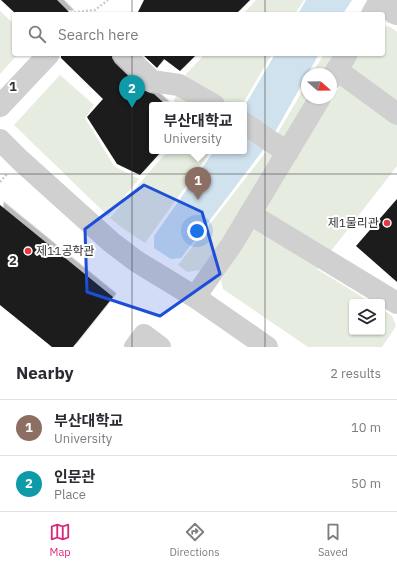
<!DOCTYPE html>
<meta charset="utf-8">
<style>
body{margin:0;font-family:"IBM Plex Sans","Noto Sans KR",sans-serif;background:#f2f2f3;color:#2b2b33}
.controls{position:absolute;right:12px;bottom:12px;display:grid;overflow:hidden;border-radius:4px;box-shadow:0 1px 3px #0004}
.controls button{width:36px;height:36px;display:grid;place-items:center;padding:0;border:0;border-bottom:1px solid #e1e1e2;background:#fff;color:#2b2b33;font:20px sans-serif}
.compass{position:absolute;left:301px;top:68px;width:36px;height:36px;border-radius:50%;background:#fff;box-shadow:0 1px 3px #0004;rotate:110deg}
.you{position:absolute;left:197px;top:231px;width:14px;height:14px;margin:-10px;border:3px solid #fff;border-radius:50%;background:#1a73e8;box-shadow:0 0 0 6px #1a73e833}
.badge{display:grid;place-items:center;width:26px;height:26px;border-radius:50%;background:#db2777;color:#fff;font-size:13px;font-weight:700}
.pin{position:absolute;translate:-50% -33px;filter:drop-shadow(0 1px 2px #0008)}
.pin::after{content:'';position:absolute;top:21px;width:14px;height:12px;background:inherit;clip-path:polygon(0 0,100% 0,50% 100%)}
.popup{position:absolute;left:149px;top:102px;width:98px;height:52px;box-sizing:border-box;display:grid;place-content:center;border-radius:4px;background:#fff;filter:drop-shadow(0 1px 3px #0005);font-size:13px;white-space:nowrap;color:#7c7c81}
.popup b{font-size:15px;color:#2b2b33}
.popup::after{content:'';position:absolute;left:50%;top:100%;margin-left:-8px;border:8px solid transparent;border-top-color:#fff}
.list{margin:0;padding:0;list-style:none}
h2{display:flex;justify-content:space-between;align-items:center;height:52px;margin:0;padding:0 16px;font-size:17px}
h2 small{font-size:13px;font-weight:400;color:#7c7c81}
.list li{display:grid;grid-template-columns:26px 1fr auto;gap:12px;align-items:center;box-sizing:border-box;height:56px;padding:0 16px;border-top:1px solid #e1e1e2}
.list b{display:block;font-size:15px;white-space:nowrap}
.list p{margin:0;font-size:13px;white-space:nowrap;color:#7c7c81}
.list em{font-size:13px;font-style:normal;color:#7c7c81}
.icon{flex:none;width:22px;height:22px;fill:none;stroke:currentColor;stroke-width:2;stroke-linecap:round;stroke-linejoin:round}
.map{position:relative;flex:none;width:397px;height:347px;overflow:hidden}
.search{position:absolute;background:#fff;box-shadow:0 1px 3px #0004;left:12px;right:12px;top:12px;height:44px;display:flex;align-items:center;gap:10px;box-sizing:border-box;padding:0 14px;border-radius:4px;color:#7c7c81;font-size:15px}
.sheet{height:164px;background:#fff}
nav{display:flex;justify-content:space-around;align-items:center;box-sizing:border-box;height:56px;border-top:1px solid #e1e1e2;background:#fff;font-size:11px;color:#7c7c81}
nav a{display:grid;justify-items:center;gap:2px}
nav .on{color:#db2777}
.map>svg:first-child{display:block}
.green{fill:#e6ecdf}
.water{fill:#cfe2ee}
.building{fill:#1a1a1a;filter:url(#shadow)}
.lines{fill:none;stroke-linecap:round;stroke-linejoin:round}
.path{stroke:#cdcdcd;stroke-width:2.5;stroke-dasharray:2 2;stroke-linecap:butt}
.minor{stroke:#d0d0d0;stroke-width:22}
.marked{fill:#1d4ed8;fill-opacity:0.2;stroke:#1d4ed8;stroke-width:3;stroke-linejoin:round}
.grid{fill:none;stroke:#333;stroke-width:1;stroke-opacity:0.55}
.poi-dot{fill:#e63946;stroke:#fff;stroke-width:1.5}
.labels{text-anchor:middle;stroke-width:4;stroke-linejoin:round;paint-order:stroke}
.poi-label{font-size:12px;fill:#333;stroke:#fff;text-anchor:end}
.grid-label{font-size:13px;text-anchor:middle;font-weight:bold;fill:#333;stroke:#fff;stroke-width:4;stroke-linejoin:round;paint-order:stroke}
</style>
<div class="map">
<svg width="397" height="347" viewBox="0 0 397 347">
<defs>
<filter id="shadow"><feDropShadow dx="3.5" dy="-3.5" stdDeviation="0" flood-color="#0004"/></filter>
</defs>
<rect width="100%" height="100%" fill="#fff"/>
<g class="green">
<path d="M256,0H304L295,14H243Z"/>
<path d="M0,11L14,24V54H18L0,74Z"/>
<path d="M389,26L397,32V166L317,269L370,302H352V332H382V309L392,316L396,326L382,347H308L223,289L221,280L308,136L360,54H383V27Z"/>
<path d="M205,54H272L242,105H177L174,101L186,74Z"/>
<path d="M324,54H334L323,74H312Z"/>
<path d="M60,75L94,105L85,118L114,166L139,179L108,216L14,125Z"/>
<path d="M307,83V98H308L218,249L201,270L187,272L178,265L269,148Z"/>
<path d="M164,151H211L145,243L121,227L110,218L165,154Z"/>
</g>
<g class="water">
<path d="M306,0H352L343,14H298Z"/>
<path d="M275,54H319L270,141L181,258L171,259L154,248V236L214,151H244V107Z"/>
</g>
<g class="building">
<path d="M1,0H57L71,14H16Z"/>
<path d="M144,0H250L236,14H137Z"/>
<path d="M61,54H112V58L115,63L143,90L150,93L154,94L166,105H152V151H157L159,154L140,175L117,164L87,117L103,99L61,58Z"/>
<path d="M142,54H197L180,71L164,59L157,68Z"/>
<path d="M397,199V282L356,246Z"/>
<path d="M0,205L113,297L73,347H52L0,305Z"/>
</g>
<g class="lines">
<g class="path">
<path d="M70,13L95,10L108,0"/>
<path d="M95,14V10"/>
<path d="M0,182L7,174"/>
</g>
<g class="minor">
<path d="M386,0L394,13L397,14"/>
<path d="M372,14L380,0"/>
<path d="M124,54L152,81L179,85L214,105"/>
<path d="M337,70L397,114"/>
<path d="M331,79L347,54"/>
<path d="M0,106L49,54"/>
<path d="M244,123L270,141L288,152"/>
<path d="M0,140L20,160L111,242L136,261L195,297L267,347"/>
<path d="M250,214L397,303"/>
<path d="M195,297L232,244L250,214L320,98"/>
<path d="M135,347L144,335L160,347"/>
</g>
</g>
<path class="marked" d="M144,185L202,212L220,274L160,316L87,292L85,229Z"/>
<path class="grid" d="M132,0V14M265,0V14M132,54V347M265,54V347M0,174H397"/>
<g class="poi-dot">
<circle cx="387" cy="223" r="4"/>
<circle cx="28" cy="251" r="4"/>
</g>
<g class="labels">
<g class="poi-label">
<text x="379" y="227">제1물리관</text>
<text x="36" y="255" text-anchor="start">제11공학관</text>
</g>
</g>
<g class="grid-label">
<text x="13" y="91">1</text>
<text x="13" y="265">2</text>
</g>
</svg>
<div class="controls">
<button><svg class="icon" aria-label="layers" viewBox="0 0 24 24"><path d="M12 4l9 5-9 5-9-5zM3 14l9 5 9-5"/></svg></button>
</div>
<svg class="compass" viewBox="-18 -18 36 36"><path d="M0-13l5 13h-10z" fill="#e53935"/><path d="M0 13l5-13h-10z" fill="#7c7c81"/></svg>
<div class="you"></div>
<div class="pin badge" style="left:198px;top:200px;background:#8d6e63">1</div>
<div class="popup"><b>부산대학교</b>University</div>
<div class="pin badge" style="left:132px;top:108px;background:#0f9aa8">2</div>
<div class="search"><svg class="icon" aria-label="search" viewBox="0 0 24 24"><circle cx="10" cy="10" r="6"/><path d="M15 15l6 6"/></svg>Search here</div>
</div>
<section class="sheet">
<h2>Nearby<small>2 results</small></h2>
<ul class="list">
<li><span class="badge" style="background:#8d6e63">1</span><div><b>부산대학교</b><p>University</p></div><em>10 m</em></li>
<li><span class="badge" style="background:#0f9aa8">2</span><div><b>인문관</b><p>Place</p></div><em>50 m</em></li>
</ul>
</section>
<nav>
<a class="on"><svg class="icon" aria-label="map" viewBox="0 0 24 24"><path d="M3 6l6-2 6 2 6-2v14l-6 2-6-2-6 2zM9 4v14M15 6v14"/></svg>Map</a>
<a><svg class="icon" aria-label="directions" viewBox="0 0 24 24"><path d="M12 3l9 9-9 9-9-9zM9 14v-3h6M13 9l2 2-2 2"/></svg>Directions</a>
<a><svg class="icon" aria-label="saved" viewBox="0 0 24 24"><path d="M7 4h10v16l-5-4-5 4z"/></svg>Saved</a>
</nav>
